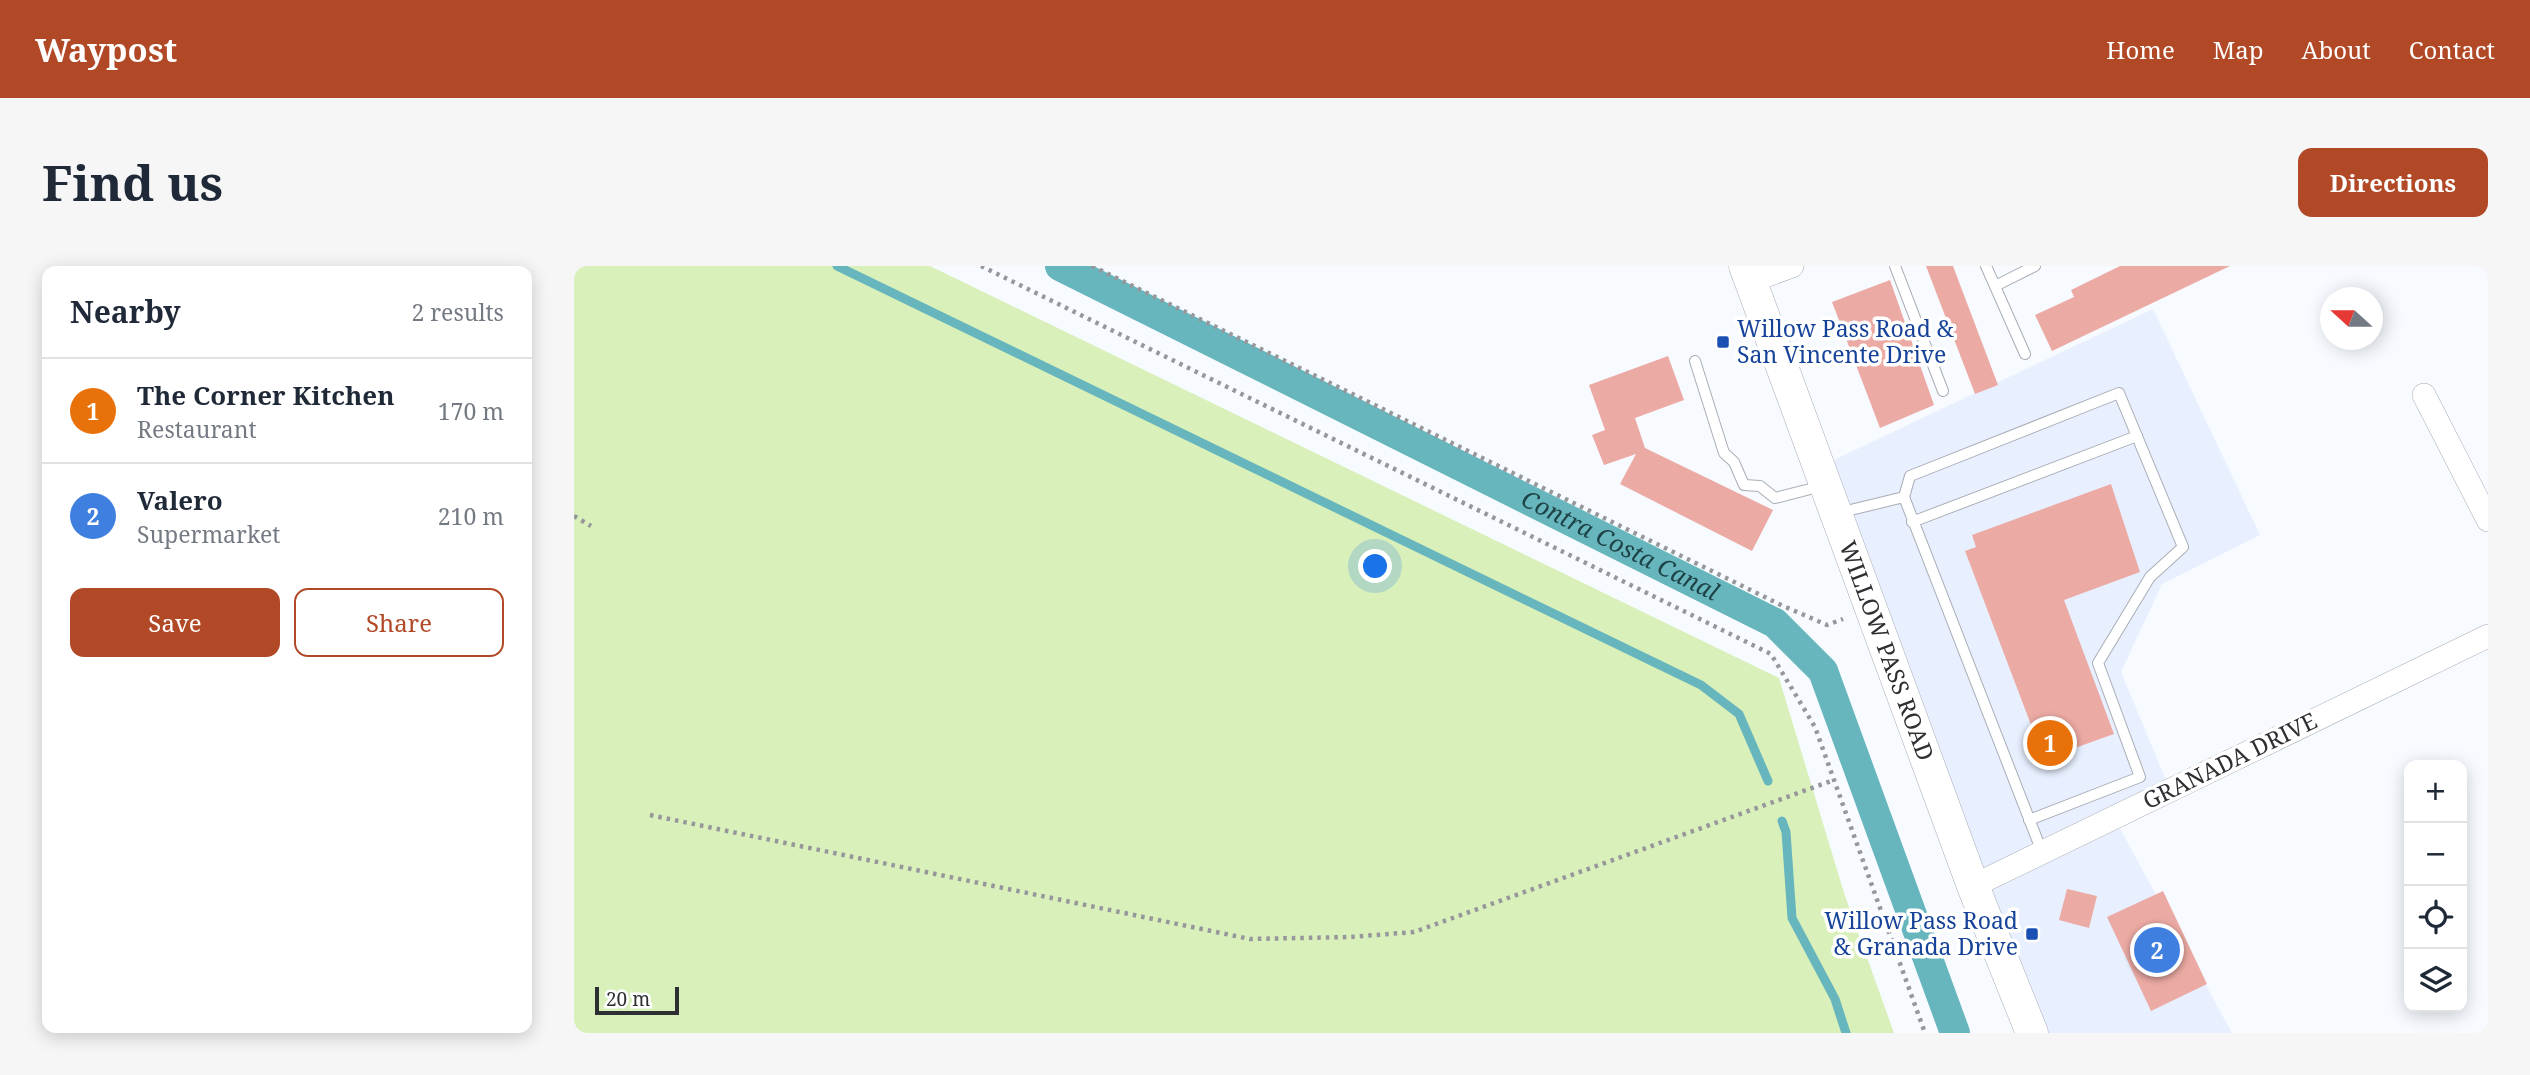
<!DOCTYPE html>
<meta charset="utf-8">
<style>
body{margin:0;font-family:"Noto Serif",serif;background:#f6f6f7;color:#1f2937}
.controls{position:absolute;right:21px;bottom:21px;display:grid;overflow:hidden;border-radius:14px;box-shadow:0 4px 18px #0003}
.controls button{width:63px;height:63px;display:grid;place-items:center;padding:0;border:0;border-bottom:2px solid #e0e1e3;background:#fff;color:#1f2937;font:35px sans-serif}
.compass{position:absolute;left:1746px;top:21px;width:63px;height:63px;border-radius:50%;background:#fff;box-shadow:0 4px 18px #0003;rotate:291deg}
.scale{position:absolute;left:21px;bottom:18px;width:84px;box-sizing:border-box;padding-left:7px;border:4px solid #2d2f32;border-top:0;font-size:19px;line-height:24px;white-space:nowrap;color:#2d2f32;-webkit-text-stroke:5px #fff;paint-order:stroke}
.you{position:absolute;left:802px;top:301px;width:24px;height:24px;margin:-18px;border:5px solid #fff;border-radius:50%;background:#1a73e8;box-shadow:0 0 0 10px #1a73e833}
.badge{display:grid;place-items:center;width:46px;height:46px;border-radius:50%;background:#b14926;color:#fff;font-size:23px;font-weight:700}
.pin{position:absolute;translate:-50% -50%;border:4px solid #fff;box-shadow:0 2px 7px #0006}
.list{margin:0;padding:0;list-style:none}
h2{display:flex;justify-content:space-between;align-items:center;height:91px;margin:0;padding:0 28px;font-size:30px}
h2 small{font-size:23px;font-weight:400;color:#747a83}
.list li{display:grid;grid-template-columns:46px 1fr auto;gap:21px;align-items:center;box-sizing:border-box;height:105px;padding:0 28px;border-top:2px solid #e0e1e3}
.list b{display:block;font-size:26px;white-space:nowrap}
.list p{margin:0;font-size:23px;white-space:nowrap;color:#747a83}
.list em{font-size:23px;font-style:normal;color:#747a83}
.actions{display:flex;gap:14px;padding:21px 28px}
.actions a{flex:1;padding:16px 0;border:2px solid #b14926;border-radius:14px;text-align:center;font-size:24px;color:#b14926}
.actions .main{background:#b14926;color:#fff}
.icon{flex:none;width:38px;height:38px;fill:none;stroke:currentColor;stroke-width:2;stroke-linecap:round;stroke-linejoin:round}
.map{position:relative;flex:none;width:1914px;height:767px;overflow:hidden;border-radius:14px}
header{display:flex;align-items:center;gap:42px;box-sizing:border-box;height:98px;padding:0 35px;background:#b14926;color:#fff}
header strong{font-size:33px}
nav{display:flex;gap:38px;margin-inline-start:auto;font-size:24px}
.intro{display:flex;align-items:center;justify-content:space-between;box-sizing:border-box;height:168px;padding:0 42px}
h1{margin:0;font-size:49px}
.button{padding:18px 32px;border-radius:14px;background:#b14926;color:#fff;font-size:24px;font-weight:700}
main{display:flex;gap:42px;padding:0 42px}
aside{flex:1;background:#fff;border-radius:14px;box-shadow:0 4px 18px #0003}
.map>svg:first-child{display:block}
.built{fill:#e8f0ff}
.green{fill:#d9f0ba}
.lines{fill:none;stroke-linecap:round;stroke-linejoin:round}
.stream{stroke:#67b6bd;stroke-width:9}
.canal{stroke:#67b6bd;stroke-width:30}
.building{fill:#ecaaa4}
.service-casing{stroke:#a9adb5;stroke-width:12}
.minor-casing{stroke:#a9adb5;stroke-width:24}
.secondary-casing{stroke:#a9adb5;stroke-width:33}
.path{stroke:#95979b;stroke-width:4.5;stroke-dasharray:3.5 5;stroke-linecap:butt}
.service{stroke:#fff;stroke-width:10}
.minor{stroke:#fff;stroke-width:23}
.secondary{stroke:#fff;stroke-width:32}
.transit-dot{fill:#1a4fb4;stroke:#fff;stroke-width:2.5}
.labels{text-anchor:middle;stroke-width:7;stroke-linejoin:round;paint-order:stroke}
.transit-label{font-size:23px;fill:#164399;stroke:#fff;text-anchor:start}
.street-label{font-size:23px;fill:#2d2f32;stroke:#fff}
.water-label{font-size:24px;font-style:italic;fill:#1d4347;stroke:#fff}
</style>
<header>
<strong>Waypost</strong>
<nav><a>Home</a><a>Map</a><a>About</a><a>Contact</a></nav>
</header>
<div class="intro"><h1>Find us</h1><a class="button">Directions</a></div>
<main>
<aside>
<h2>Nearby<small>2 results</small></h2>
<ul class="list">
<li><span class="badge" style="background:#e8710a">1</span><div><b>The Corner Kitchen</b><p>Restaurant</p></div><em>170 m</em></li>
<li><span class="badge" style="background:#3f7fe0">2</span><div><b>Valero</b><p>Supermarket</p></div><em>210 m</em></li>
</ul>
<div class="actions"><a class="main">Save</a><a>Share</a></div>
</aside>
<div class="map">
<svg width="1914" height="767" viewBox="0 0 1914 767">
<rect width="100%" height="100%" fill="#f7faff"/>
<path class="built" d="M1579,43L1686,269L1588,318L1547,406L1596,524L1540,552L1658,767H1458L1245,201Z"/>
<path class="green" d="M0,0H356L1205,412L1271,630L1320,767H0Z"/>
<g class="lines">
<g class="stream">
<path d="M263,0L1127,419L1165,448L1194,515"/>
<path d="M1208,555L1212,566L1218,652L1261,733L1272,767"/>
</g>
<path class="canal" id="s1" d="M486,0L1201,357L1249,405L1381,767"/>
</g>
<g class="building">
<path d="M1352,0H1379L1424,119L1401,128Z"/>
<path d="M1546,0H1656L1478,85L1461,49L1500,31L1497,24Z"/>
<path d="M1316,14L1360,139L1306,162L1258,36Z"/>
<path d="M1094,90L1110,134L1061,152L1071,182L1199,244L1178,285L1046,218L1062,188L1030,199L1018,169L1031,164L1015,119Z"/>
<path d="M1537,218L1566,306L1490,334L1540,468L1470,493L1391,285L1402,281L1398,269Z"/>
<path d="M1493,623L1523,630L1515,662L1485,654Z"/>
<path d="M1589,625L1633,718L1577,745L1533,651Z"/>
</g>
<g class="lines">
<defs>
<g id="service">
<path d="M1321,0L1369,125"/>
<path d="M1412,0L1451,88"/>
<path d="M1421,20L1461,0"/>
<path d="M1121,95L1150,187L1160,196L1170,219L1186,220L1201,232L1248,220"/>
<path d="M1330,231L1336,210L1545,127L1609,281L1576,311L1524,397L1566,511L1455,554"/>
<path d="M1264,247L1330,231L1468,586"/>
<path d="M1338,256L1563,170"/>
</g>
<g id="minor">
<path d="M1177,15L1218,0"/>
<path d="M1850,129L1914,254"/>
<path d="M1399,620L1914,370"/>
</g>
<g id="secondary">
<path id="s2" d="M1171,0L1399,620L1458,767"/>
</g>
</defs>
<use href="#service" class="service-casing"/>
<use href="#minor" class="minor-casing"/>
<use href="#secondary" class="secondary-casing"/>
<g class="path">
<path d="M407,0L1197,388L1241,461L1351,767"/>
<path d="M518,0L1207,339L1253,359L1269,353"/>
<path d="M0,250L17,260"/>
<path d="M76,549L676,673L776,671L840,666L1260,514"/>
</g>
<use href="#service" class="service"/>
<use href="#minor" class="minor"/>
<use href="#secondary" class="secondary"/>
</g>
<g class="transit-dot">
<rect x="1142" y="69" width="14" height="14" rx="3.5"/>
<rect x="1451" y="661" width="14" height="14" rx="3.5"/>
</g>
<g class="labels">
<g class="transit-label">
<text x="1163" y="71">Willow Pass Road &amp;<tspan x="1163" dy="26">San Vincente Drive</tspan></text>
<text x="1444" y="663" text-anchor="end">Willow Pass Road<tspan x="1444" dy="26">&amp; Granada Drive</tspan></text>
</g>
<g class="street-label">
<text dy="8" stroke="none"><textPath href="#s2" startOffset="410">WILLOW PASS ROAD</textPath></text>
<text transform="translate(1656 495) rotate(-26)" y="8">GRANADA DRIVE</text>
</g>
<g class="water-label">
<text dy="8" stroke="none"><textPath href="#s1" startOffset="626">Contra Costa Canal</textPath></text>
</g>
</g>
</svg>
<div class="controls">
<button>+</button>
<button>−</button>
<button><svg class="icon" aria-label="locate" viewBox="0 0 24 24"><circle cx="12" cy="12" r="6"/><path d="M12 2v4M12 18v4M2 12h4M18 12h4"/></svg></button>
<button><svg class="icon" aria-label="layers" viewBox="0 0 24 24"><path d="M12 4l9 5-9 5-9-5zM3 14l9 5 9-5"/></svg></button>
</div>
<svg class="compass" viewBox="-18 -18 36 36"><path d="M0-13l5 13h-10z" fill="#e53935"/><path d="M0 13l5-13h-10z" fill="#747a83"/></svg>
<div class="scale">20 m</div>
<div class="you"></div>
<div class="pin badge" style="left:1476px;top:477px;background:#e8710a">1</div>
<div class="pin badge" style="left:1583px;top:684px;background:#3f7fe0">2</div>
</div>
</main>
